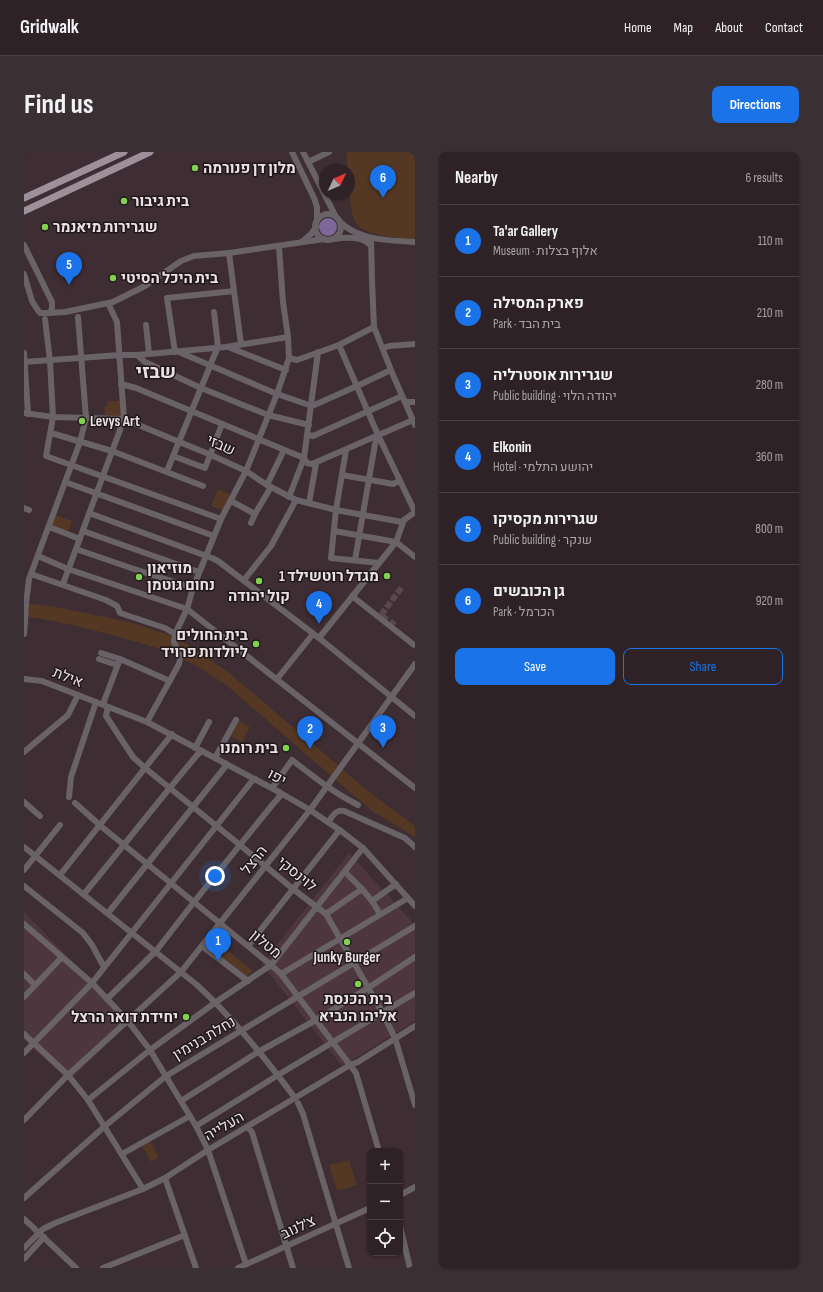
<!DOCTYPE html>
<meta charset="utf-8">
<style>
body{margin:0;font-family:"Sofia Sans Condensed",Heebo,sans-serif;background:#3a2f32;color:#f1f3f6}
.controls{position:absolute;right:12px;bottom:12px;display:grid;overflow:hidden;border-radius:8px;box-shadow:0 1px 3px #0004}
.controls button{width:36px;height:36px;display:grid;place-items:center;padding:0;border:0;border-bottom:1px solid #493f43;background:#2e2226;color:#f1f3f6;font:20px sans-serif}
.compass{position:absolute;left:295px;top:12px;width:36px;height:36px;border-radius:50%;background:#2e2226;box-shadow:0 1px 3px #0004;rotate:46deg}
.you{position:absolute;left:191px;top:724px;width:14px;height:14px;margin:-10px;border:3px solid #fff;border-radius:50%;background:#1a73e8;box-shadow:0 0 0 6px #1a73e833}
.badge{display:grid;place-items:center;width:26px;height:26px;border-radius:50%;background:#1a73e8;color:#fff;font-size:13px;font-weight:700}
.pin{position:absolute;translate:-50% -33px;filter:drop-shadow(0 1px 2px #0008)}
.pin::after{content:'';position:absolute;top:21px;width:14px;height:12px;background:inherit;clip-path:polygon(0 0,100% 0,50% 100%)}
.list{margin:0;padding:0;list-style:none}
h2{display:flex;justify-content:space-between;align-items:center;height:52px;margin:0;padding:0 16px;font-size:17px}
h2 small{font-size:13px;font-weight:400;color:#a7a4a7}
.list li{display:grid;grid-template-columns:26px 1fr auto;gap:12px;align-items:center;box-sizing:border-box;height:72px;padding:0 16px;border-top:1px solid #493f43}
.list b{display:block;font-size:15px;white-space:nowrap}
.list p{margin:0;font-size:13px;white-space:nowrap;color:#a7a4a7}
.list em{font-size:13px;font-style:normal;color:#a7a4a7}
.actions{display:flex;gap:8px;padding:12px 16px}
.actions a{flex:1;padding:9px 0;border:1px solid #1a73e8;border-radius:8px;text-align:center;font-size:14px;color:#1a73e8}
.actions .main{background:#1a73e8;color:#fff}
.icon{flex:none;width:22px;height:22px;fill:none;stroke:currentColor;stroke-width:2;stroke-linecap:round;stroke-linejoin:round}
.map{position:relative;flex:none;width:391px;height:1116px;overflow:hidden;border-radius:8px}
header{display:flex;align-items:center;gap:24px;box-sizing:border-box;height:56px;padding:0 20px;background:#2e2226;border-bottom:1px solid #493f43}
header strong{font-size:19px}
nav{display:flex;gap:22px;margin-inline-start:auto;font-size:14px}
.intro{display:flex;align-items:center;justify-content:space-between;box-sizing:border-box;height:96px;padding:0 24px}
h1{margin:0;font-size:28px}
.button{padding:10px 18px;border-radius:8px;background:#1a73e8;color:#fff;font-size:14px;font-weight:700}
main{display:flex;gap:24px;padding:0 24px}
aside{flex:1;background:#2e2226;border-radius:8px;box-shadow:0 1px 3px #0004}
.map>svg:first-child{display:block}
.built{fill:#4d363d}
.green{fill:#553824}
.water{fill:#7d6799}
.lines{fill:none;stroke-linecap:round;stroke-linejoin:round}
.minor-tunnel{stroke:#58484d;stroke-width:6;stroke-dasharray:6 3;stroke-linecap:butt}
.minor{stroke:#696267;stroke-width:6}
.major{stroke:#9d909b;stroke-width:7}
.minor-bridge{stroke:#696267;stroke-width:6}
.poi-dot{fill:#81d050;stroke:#1f181a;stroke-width:1.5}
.labels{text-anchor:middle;stroke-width:3;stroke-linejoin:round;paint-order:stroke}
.poi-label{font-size:15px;font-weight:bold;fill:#ebe0e3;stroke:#1f181a;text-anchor:start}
.street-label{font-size:15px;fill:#ebe0e3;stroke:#1f181a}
.district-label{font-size:19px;font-weight:bold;fill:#ebe0e3;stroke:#1f181a}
</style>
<header>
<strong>Gridwalk</strong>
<nav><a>Home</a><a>Map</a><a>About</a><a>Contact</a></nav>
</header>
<div class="intro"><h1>Find us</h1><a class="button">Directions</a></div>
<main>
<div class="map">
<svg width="391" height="1116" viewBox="0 0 391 1116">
<rect width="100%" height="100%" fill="#3e2d32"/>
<g class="built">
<path d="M325,701L391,773V869L318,914L238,812Z"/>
<path d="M0,760L107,869L45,929L0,888Z"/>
</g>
<g class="green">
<path d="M325,0H391V87C375,85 342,85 332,71C325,61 325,30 325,18H324L322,1Z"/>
<path d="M83,249H96L98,264L81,263L80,255L83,254Z"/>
<path d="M194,337L206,342L199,358L187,354Z"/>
<path d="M31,363L48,369L44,381L27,375Z"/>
<path d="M0,451L32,455L105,470L154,486L204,520L350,644L391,674V685L348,659L202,533C186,522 170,511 152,504C135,496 117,491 99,486C67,477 33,469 0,464Z"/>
<path d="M215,569L226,575L218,590L207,584Z"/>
<path d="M185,791L195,798L199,795L229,819L219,827L180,797Z"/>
<path d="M126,989L135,1005L127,1010L118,994Z"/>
<path d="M325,1008L333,1033L313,1039L305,1013Z"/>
</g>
<circle class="water" cx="304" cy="75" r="9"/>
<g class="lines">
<path class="minor-tunnel" d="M357,463L378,435L357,463L372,474"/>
<g class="minor">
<path d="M268,0L290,46L293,55V69"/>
<path d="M279,0L311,63"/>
<path d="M284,10L305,0"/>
<circle cx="304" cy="75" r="13"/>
<path d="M316,70C336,89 365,88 391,90"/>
<path d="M347,86L348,129L350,175L369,223L391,273"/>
<path d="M310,87C321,85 340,84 347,94"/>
<path d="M278,90L288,81L292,75"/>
<path d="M0,93L28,150V157L25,161"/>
<path d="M205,101L217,192"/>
<path d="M0,122L8,149L13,157L16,161H25L41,160L89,150L121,134L157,109L170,104L205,101L300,87"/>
<path d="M21,167L26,209L29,265L22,304L197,367"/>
<path d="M122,173L125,202"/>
<path d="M315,193L354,283L391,360"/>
<path d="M204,195L262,218"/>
<path d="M359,196L365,194L391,192"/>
<path d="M151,200L143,146L210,139"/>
<path d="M155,200L253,242L288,254L333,234L367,218"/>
<path d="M0,201L4,262"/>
<path d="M113,203L121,210L177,236L244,263L285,273"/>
<path d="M265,206L273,208L315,193L350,175"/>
<path d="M0,210L96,203H113L202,195L264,185"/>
<path d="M187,211L194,195L190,160"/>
<path d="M97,232L112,236L280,306L283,311L288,312L389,268"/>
<path d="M381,250H391"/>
<path d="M0,261L29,265L100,267L187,303L222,319L243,333L272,348L312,358L378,370"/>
<path d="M27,281L88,299L179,334"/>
<path d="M284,283L289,284L378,244"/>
<path d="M322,298L312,358L307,406L355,411"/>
<path d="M149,304L181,316L198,272"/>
<path d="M143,319L186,214"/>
<path d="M318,323L369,332L375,329"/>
<path d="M41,330L190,384"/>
<path d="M243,333L260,298"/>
<path d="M265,345L280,306L294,200"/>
<path d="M207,349L231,362L247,335"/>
<path d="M285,351L292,312"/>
<path d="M0,356L5,358"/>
<path d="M65,361L188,406L194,409L295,486L391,564"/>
<path d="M227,371L231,362"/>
<path d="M25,375L56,387"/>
<path d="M59,379L175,420"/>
<path d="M310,379L372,390L391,405"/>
<path d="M52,397L107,416L169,436"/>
<path d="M14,404L44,417L163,457L391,636"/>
<path d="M331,408L351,292L354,283"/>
<path d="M7,422L82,448L93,454L96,461L141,476L151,482"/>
<path d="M220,428L247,394L272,348"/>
<path d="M39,432L100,267L93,170L84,151"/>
<path d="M328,444L390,493"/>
<path d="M2,452L5,427L56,290L62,266L54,165"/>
<path d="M0,482L1,470"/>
<path d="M295,486L372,390L380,368L391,360"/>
<path d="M77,501L96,507L146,529"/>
<path d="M75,507L93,513"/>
<path d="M0,527L18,529L123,570L255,640L286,658L317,679L339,696L391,754"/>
<path d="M253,527L289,482"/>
<path d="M79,552L96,507"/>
<path d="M84,555L82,564L109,605L121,616L216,693L269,737L302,762L358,860L371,886L391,953"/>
<path d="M123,570L155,512L156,507L155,502L150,490L151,482L163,457L169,436L197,367L222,319L253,242L265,206L264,185L259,150L255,95"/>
<path d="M171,596L185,570"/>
<path d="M0,600L44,563L54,543"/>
<path d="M191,606L212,568"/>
<path d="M248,636L268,608C290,625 310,641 334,653"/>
<path d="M45,645L47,625L72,550"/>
<path d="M0,650L16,664"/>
<path d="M51,651L78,675L247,813L257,822L332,921L355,999"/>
<path d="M304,670C309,664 312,657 320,659L381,686L391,695"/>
<path d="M0,695L173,833C209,866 242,907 271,946"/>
<path d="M0,718L36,673"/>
<path d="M36,723L148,582"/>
<path d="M0,734L59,781L68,793L80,815"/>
<path d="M338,737L348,749L356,762"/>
<path d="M60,742C98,696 135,648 174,602L178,599"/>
<path d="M348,749L372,732"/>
<path d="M84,761L201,615V611"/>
<path d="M302,762L338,737L321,720"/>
<path d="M0,772L68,831L103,868L126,898L172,974L184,998L222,1112"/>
<path d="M178,794L224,829"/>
<path d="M224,794L314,680L317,679"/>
<path d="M0,822L11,833"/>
<path d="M257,822L384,746"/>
<path d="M0,845L38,805"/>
<path d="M83,847L132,799L170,750L249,652L256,644L255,640"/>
<path d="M0,882L44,923L64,948L119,1037"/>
<path d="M0,901L68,831L228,629L231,627"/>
<path d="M64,948L126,898L192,850L247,813L339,696"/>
<path d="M157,949L234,900L292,868L344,836L391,805"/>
<path d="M274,951L279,962L325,1116"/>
<path d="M0,968L44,923L157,820L286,658L391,512"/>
<path d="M172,974L254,923L391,841"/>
<path d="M223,975L228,980L269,1116"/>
<path d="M98,1002L166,964"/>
<path d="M141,1026L172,1116"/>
<path d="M376,1043L391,1035"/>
<path d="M0,1046L81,974L142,924L391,774"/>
<path d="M0,1067L52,1116"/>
<path d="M376,1074L386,1116"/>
<path d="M0,1096L19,1077L31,1071L119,1037L141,1026L184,998L326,913L334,910L391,874"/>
<path d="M0,1107L20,1085"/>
<path d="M79,1116L161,1083"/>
<path d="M214,1116L346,1056"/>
</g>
<g class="major">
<path d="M0,46L100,0"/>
<path d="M0,59L126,0"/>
</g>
<path class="minor-bridge" d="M1,470L2,452"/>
</g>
<g class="poi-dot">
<circle cx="171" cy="16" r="4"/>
<circle cx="100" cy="49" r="4"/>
<circle cx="21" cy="75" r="4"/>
<circle cx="89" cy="126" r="4"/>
<circle cx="58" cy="269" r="4"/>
<circle cx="363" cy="424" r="4"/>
<circle cx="115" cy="425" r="4"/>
<circle cx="235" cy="429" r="4"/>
<circle cx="232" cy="492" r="4"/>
<circle cx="262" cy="596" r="4"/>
<circle cx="323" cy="790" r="4"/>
<circle cx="334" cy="832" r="4"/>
<circle cx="162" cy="865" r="4"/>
</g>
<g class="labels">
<g class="poi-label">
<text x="179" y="21">מלון דן פנורמה</text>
<text x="108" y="54">בית גיבור</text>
<text x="29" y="80">שגרירות מיאנמר</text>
<text x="97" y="131">בית היכל הסיטי</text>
<text x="66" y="274">Levys Art</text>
<text x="123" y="421">מוזיאון<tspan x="123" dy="17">נחום גוטמן</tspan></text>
<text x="355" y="429" text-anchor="end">מגדל רוטשילד 1</text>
<text x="235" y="449" text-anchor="middle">קול יהודה</text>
<text x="224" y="488" text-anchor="end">בית החולים<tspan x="224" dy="17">ליולדות פרויד</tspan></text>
<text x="254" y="601" text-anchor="end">בית רומנו</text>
<text x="323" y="810" text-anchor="middle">Junky Burger</text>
<text x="334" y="852" text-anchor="middle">בית הכנסת<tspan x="334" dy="17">אליהו הנביא</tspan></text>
<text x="154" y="870" text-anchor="end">יחידת דואר הרצל</text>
</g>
<g class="street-label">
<text transform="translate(197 293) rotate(24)" y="5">שבזי</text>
<text transform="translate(44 525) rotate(21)" y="5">אילת</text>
<text transform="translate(253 625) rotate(29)" y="5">יפו</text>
<text transform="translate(230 708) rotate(-52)" y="5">הרצל</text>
<text transform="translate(273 722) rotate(39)" y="5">לוינסקי</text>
<text transform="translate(242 792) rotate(40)" y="5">מטלון</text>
<text transform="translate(180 886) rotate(-31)" y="5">נחלת בנימין</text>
<text transform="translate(200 974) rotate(-30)" y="5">העלייה</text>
<text transform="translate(274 1075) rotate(-25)" y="5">צ'לנוב</text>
</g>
<g class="district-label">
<text x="132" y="226">שבזי</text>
</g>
</g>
</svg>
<div class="controls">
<button>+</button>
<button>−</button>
<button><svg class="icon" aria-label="locate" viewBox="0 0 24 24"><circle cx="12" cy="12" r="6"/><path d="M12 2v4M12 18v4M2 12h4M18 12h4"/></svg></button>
</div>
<svg class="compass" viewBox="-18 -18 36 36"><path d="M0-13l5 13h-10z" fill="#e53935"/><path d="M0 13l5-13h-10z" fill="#a7a4a7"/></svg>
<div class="you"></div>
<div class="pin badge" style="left:194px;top:809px">1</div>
<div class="pin badge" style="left:286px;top:597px">2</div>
<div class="pin badge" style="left:359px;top:596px">3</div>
<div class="pin badge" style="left:295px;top:472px">4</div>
<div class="pin badge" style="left:45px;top:133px">5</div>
<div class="pin badge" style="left:359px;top:46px">6</div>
</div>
<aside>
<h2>Nearby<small>6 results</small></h2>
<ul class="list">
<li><span class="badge">1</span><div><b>Ta'ar Gallery</b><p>Museum · אלוף בצלות</p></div><em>110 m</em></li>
<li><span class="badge">2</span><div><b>פארק המסילה</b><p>Park · בית הבד</p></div><em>210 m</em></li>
<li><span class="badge">3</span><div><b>שגרירות אוסטרליה</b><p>Public building · יהודה הלוי</p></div><em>280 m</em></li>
<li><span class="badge">4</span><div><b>Elkonin</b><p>Hotel · יהושע התלמי</p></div><em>360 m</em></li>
<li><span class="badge">5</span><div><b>שגרירות מקסיקו</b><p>Public building · שנקר</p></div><em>800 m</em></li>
<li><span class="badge">6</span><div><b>גן הכובשים</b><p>Park · הכרמל</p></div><em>920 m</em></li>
</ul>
<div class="actions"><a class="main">Save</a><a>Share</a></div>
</aside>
</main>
